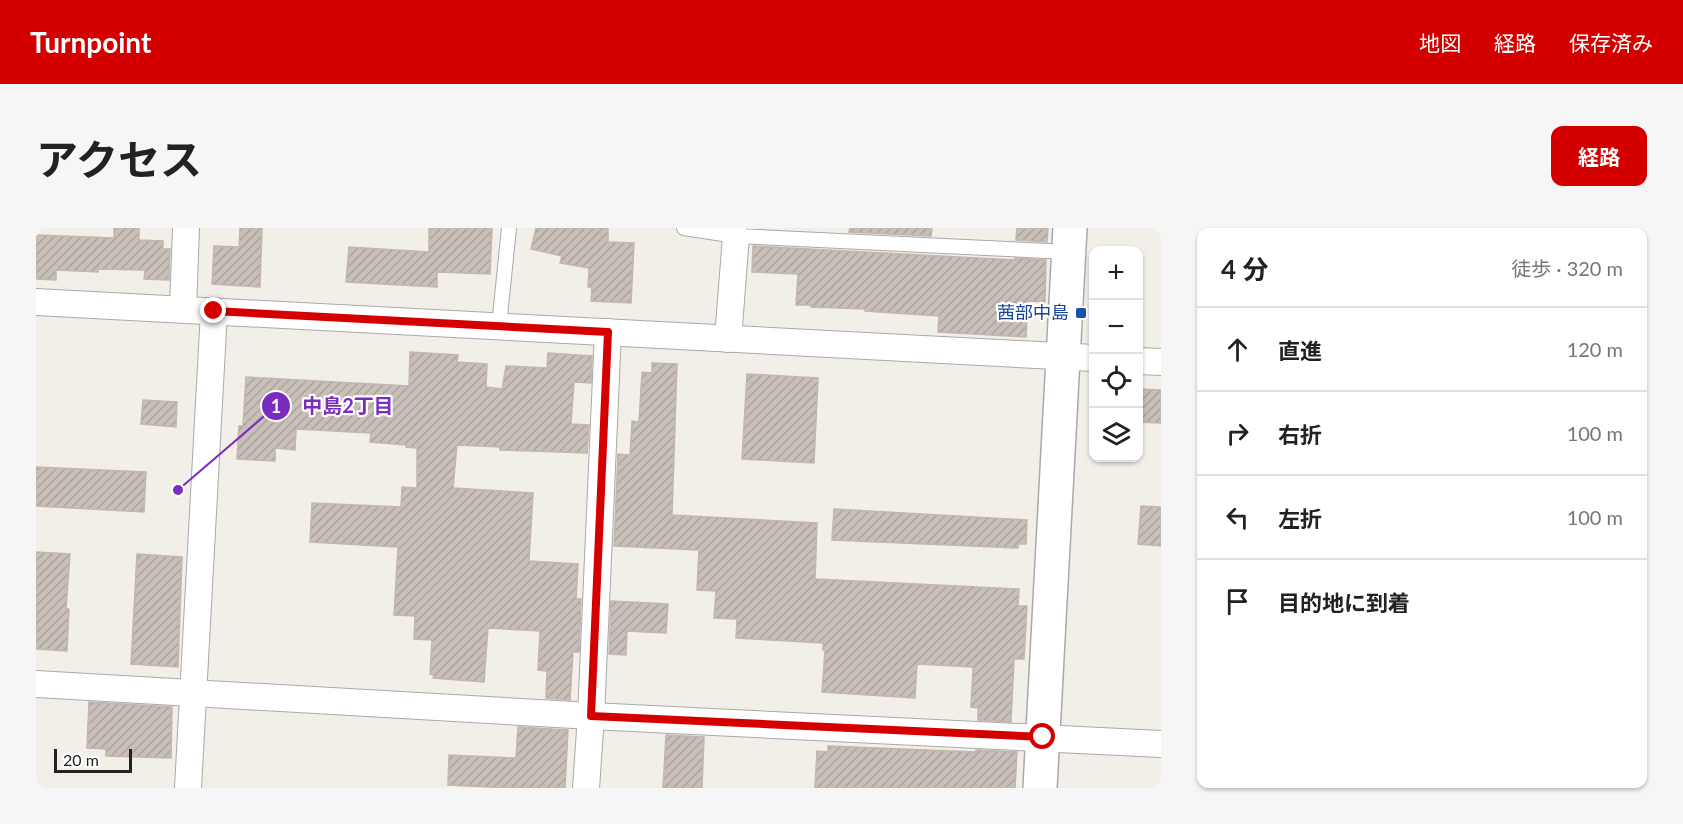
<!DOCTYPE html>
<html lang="ja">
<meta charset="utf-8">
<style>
body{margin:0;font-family:Lato,"Noto Sans JP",sans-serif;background:#f6f6f6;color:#222}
.controls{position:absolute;right:18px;top:18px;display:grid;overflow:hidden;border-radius:12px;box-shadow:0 2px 4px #0004}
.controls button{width:54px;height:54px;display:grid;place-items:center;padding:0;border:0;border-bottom:2px solid #e0e0e0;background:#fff;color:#222;font:30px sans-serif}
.scale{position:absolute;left:18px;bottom:15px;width:78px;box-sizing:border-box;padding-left:6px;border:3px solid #222;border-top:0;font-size:16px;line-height:21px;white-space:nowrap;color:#222;-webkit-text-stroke:4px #fff;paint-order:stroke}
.stop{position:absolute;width:18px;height:18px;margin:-14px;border:4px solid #d40000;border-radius:50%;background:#fff}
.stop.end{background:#d40000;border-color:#fff;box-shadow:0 2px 6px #0008}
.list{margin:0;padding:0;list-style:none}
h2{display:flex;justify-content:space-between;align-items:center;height:78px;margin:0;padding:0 24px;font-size:26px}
h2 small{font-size:20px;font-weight:400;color:#767676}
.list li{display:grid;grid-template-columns:39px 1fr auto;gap:18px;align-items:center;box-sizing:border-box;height:84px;padding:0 24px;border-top:2px solid #e0e0e0}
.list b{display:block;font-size:22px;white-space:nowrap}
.list em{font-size:20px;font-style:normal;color:#767676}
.icon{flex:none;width:33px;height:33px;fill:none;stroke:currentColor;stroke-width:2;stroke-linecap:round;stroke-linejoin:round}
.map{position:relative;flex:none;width:1125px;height:560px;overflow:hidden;border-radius:12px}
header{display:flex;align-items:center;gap:36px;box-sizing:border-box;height:84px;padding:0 30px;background:#d40000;color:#fff}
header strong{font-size:28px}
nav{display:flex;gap:33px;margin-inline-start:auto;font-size:21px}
.intro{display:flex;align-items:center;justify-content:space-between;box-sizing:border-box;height:144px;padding:0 36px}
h1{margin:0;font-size:42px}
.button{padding:15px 27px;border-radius:12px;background:#d40000;color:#fff;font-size:21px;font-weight:700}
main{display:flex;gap:36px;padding:0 36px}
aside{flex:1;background:#fff;border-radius:12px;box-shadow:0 2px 4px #0004}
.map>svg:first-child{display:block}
.building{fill:url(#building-hatch);stroke:#c4b6ab;stroke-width:1.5}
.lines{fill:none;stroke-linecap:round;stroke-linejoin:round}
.service-casing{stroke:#a9a9a9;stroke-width:16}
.minor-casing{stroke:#a9a9a9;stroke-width:28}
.tertiary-casing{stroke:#a9a9a9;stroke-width:36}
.service{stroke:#fff;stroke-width:14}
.minor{stroke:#fff;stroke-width:26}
.tertiary{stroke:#fff;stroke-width:33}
.route{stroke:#d40000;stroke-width:8}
.transit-dot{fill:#1a4fb4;stroke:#fff;stroke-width:2}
.labels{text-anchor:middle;stroke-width:4.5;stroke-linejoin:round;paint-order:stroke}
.transit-label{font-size:18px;fill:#164399;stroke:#fff;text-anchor:end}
.leader{fill:none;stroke:#7b2cbf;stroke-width:2}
.callout-dot{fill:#7b2cbf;stroke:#fff;stroke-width:2}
.mark-label{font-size:18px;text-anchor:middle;font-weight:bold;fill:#fff}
.callout-label{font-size:20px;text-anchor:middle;font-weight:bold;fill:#7b2cbf;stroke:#fff;stroke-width:4.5;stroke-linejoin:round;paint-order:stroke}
</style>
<header>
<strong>Turnpoint</strong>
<nav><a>地図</a><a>経路</a><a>保存済み</a></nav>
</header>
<div class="intro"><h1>アクセス</h1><a class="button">経路</a></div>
<main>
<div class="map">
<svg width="1125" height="560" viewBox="0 0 1125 560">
<defs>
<pattern id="building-hatch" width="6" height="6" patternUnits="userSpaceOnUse" patternTransform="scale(1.5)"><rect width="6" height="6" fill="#c7bfb8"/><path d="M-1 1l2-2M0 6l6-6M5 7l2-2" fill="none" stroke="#aba49e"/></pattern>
</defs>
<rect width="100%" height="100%" fill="#f2efe9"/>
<g class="building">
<path d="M78,0H103V12L127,13V21H134L133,52L108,51L109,42L62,41V44L20,42V52L0,51V7L78,10Z"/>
<path d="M204,0H226L224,59L176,56L178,18L203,19Z"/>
<path d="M393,0H456L454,46L401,44V59L310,54L313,19L393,24Z"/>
<path d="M500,0H572V14L598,15L595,75L555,73L556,60L552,59L553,40L524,35L526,28L495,21Z"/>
<path d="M814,0H896L895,8L813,4Z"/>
<path d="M981,0H1012L1011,14L980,12Z"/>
<path d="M717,18L979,32V30L1010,32L1009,74L992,73L990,109L902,104L903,88L829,83V81L775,79L776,77H760L762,46L716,44Z"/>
<path d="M374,124L422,127L421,134L451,136L450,159L466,161L470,138L511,140L512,125L556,128L555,155L538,154L535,196L553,197L551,225L464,222V219L421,217L417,260L497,265L493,333L542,336L540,371H545L543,424H537L534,472L510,470L511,443L502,442L504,403L452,400L448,454L397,450L398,447L394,446L396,412L378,411L379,388L358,387L362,319L274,314L276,275L365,279L366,259L381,260V220L370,219V217L334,214L335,205L260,201L259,222L239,220V233L201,231L203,198H207L210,149L373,158Z"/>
<path d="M616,135L641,136L636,287L781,295L779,351L983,361L982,378H991L988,431H978L975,494L942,492V480L935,479L937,439L881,436L879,470L786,464L789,422H787V415L700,410L701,391L678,390L680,363L661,362L663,322L578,318L582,226L594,227L596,193L603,194L606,144L616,145Z"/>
<path d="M711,146L782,150L778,235L706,231Z"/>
<path d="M1102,161L1125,162V195L1102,194Z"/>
<path d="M107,172L141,174L140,199L105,196Z"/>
<path d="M0,239L110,244L108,284L0,278Z"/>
<path d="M1105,278L1125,279V318L1102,316Z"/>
<path d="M798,281L991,292L990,316H982V320L796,312Z"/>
<path d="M0,324L34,326L30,381H33L31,423L0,421Z"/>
<path d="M101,326L146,329L142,439L95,436Z"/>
<path d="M575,373L632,376L630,405L591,403L590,427L573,426Z"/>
<path d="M53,474L136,479L135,530L70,528V521L51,520Z"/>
<path d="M482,499L532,502L529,560H475L412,557L413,527L480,530Z"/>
<path d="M630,507L668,509L666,560H627Z"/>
<path d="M792,518L940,524V522L981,524L979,560H779L781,523L792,524Z"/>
</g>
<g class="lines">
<defs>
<g id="service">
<path d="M648,0L700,8L1032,24"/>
<path d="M463,98L473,0"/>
</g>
<g id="minor">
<path d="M0,74L1058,130"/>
<path d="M147,81L150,0"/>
<path d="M692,111L700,8"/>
<path d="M1102,133L1125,134"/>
<path d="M0,456L555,488L1125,516"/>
<path d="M152,560L178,83"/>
<path d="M550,560L555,488L572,104"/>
</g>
<path id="tertiary" d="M1004,560L1034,0"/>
</defs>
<use href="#service" class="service-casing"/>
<use href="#minor" class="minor-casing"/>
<use href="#tertiary" class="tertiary-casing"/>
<use href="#service" class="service"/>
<use href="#minor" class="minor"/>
<use href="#tertiary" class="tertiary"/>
</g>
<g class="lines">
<path class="route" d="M178,83L572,104L555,488L1007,509"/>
</g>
<rect class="transit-dot" x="1039" y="79" width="12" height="12" rx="3"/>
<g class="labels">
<g class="transit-label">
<text x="1033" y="91">茜部中島</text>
</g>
</g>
<path class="leader" d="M142 262L240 178"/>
<g class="callout-dot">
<circle cx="142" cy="262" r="6"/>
<circle cx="240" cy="178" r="15"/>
</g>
<g class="mark-label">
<text x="240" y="185">1</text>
</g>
<g class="callout-label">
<text x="312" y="185">中島2丁目</text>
</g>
</svg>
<div class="controls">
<button>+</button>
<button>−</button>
<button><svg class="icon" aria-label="locate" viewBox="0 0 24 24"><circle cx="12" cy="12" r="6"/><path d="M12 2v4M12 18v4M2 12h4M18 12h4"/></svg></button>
<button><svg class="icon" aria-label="layers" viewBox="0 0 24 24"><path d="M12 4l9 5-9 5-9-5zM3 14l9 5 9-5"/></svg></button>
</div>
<div class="scale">20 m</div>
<div class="stop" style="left:1007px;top:509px"></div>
<div class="stop end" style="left:178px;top:83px"></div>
</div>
<aside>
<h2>4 分<small>徒歩 · 320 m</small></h2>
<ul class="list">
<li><svg class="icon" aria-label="ahead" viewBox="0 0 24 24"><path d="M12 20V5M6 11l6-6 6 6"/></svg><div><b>直進</b></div><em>120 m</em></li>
<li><svg class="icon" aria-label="right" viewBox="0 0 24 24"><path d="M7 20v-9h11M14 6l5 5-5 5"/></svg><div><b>右折</b></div><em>100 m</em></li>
<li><svg class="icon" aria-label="left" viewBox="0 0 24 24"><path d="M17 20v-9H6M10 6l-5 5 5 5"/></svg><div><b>左折</b></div><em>100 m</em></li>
<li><svg class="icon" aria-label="arrive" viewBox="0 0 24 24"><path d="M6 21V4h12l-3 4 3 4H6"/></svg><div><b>目的地に到着</b></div></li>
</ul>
</aside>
</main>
